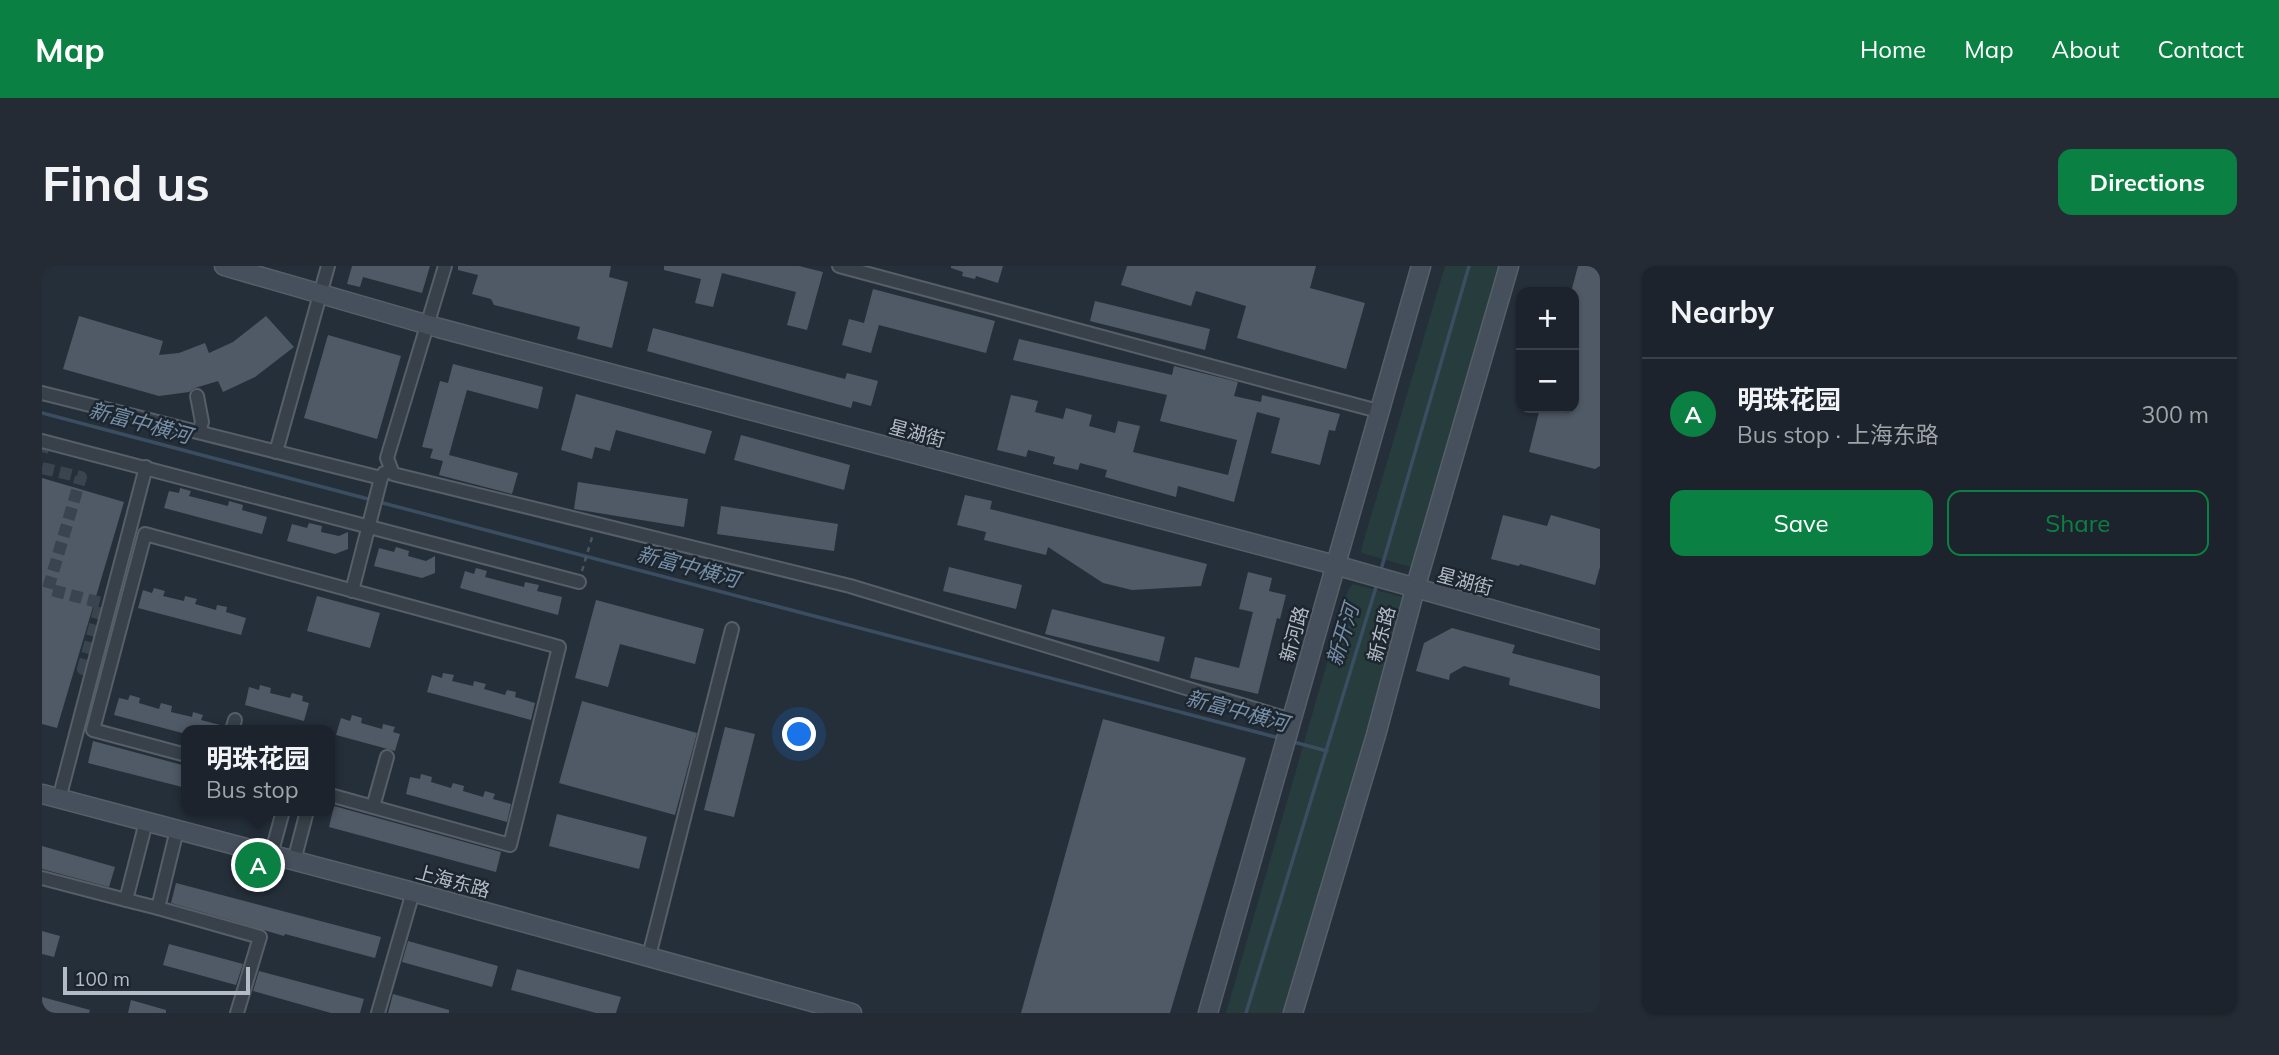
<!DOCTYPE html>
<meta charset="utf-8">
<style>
body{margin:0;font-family:Mulish,"Noto Sans SC",sans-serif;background:#252b34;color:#f1f3f6}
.controls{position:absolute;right:21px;top:21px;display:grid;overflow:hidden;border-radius:14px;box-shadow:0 2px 5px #0004}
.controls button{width:63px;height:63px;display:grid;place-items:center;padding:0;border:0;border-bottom:2px solid #3a4048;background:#1c232c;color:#f1f3f6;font:35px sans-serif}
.scale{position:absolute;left:21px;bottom:18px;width:187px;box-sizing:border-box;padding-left:7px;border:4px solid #b3bcc6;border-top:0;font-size:19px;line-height:24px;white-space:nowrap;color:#b3bcc6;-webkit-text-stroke:5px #1d262f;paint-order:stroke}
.you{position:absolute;left:758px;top:469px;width:24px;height:24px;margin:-18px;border:5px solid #fff;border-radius:50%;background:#1a73e8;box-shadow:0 0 0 10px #1a73e833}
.badge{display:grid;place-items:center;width:46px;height:46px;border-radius:50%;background:#0b8043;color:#fff;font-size:23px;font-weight:700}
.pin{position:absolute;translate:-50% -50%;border:4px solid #fff;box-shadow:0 2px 7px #0006}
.popup{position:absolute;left:139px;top:459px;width:154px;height:91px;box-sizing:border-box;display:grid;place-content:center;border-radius:14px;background:#1c232c;filter:drop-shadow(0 2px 5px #0005);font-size:23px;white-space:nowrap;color:#a0a4a9}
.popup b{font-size:26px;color:#f1f3f6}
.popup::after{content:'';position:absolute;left:50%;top:100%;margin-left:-14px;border:14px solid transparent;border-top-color:#1c232c}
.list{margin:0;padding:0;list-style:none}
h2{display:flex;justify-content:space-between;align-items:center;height:91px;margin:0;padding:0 28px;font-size:30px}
h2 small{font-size:23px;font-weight:400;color:#a0a4a9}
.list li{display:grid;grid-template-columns:46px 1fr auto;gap:21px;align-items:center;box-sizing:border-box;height:112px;padding:0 28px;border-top:2px solid #3a4048}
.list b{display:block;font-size:26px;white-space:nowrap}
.list p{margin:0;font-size:23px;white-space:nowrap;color:#a0a4a9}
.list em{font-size:23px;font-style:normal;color:#a0a4a9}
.actions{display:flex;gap:14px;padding:21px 28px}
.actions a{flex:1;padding:16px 0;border:2px solid #0b8043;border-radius:14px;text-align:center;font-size:24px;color:#0b8043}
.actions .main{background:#0b8043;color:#fff}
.map{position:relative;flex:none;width:1558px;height:747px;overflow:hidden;border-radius:14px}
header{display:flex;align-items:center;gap:42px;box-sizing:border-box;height:98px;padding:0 35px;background:#0b8043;color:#fff}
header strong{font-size:33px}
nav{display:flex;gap:38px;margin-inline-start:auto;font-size:24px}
.intro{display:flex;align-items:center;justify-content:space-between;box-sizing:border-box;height:168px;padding:0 42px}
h1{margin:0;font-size:49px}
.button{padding:18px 32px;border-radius:14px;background:#0b8043;color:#fff;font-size:24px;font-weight:700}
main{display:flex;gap:42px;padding:0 42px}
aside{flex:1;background:#1c232c;border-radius:14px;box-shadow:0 2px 5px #0004}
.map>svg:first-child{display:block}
.green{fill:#273c3c}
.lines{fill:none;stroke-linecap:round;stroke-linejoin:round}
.stream{stroke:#3b4e61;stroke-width:3.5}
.building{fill:#505a67}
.street-tunnel{stroke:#3a444f;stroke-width:12;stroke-dasharray:12 6;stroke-linecap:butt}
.street-casing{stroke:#565f68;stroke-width:16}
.secondary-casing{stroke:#565f68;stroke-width:21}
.path{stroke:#46595a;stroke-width:2.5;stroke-dasharray:5 5;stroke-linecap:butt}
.street{stroke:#38414a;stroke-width:12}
.secondary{stroke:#46505d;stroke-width:18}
.labels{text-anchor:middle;stroke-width:5;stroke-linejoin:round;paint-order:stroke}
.street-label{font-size:19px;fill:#b3bcc6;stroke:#1d262f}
.water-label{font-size:21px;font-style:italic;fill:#768ea7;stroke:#1d262f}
</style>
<header>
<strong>Map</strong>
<nav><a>Home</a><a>Map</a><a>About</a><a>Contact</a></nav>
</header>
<div class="intro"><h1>Find us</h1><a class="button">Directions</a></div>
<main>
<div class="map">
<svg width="1558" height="747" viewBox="0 0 1558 747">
<rect width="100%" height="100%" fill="#252f3a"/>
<g class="green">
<path d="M1403,0H1457L1372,299L1369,301L1320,287L1319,284Z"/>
<path d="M1311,318L1360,331L1363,336L1243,747H1184L1306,324Z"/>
</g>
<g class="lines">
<g class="stream">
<path d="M0,147L330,234"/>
<path d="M337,236L1237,472"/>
<path d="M1338,307L1427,0"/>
<path d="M1248,475L1285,485"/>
<path d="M1204,747L1335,318"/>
</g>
</g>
<g class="building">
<path d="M310,0H388L380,27L321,11L318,21L305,18Z"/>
<path d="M416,0H569L567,11L586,16L570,82L535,73L538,61L452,39L449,33L430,28L436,9L416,4Z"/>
<path d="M622,0H757L781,6L765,64L745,59L754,26L680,7L671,41L653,37L659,13L622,4Z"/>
<path d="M909,0H961L956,17L934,10L933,13L920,10L921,6L909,2Z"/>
<path d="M1085,0H1274L1268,22L1323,37L1304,103L1195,72L1204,40L1154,25L1149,40L1079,19Z"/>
<path d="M1536,0H1558V200L1553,203L1487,186L1498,142H1532V26H1529Z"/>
<path d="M831,23L953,55L944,87L837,59L829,87L800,79L807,53L822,57Z"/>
<path d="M1053,35L1168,63L1163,84L1048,55Z"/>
<path d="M37,50L121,75L117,89L137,87L163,77L167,87L191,76L224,50L252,81L213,111L181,126L176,115L153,122L147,126L117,130L21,103Z"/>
<path d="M611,62L803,113L805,107L836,115L829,140L811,135L809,142L605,85Z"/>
<path d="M286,69L359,90L335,173L262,152Z"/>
<path d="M977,73L1130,109L1132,100L1196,116L1192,130L1219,136L1220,129L1298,148L1293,165L1287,164L1278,199L1229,187L1238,152L1215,146L1192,236L1136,220L1134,231L1063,211L1065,204L1038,197L1036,204L1011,198L1013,191L986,184L984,191L955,184L969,129L996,135L993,146L1021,153L1024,142L1050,149L1047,160L1073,167L1076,155L1098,160L1091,186L1186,209L1195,174L1118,155L1125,129L971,94Z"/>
<path d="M411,98L501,121L496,143L425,124L407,189L476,207L470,228L397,209L401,195L388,192L391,183L380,181L398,115L406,117Z"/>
<path d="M534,128L670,165L663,188L574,164L568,185L553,181L550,193L519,184Z"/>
<path d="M699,169L808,199L802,224L692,194Z"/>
<path d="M0,212L82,236L15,462L0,458Z"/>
<path d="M536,216L646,233L642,261L532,243Z"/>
<path d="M138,222L149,225L147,230L186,240L187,235L201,239L200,244L225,251L220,268L122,242L127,225L137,227Z"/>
<path d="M923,229L950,235L948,243L1165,298L1159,320L1090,324L1061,317L1006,281L1004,289L942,274L944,266L915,259Z"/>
<path d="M679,240L796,258L792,285L675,268Z"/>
<path d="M1461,249L1505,260L1509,249L1558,263V301L1553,319L1478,298L1477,300L1449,293Z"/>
<path d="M267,257L280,260L279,266L297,270L306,266V283L293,288L245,275L250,258L265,262Z"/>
<path d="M354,281L367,285L366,290L384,295L393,290V307L380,312L332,300L337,282L352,286Z"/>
<path d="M907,301L980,319L974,343L901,325Z"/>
<path d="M434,302L445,305L443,311L482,321L483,316L497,319L495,325L520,331L516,349L418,322L423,305L432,308Z"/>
<path d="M1206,306L1230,312L1227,325L1244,329L1238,353L1235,352L1216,428L1148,412L1153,391L1197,402L1211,346L1197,343Z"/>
<path d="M112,322L123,325L121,330L142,335L143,330L155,333L153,338L174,344L175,339L185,341L184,346L204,352L199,369L96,342L101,324L110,327Z"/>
<path d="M275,330L338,347L328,382L265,365Z"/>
<path d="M554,334L662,363L653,398L578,378L566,421L533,412Z"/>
<path d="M1010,343L1123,371L1117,396L1003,368Z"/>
<path d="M1410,362L1473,379L1470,387L1558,410V443L1467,419L1468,412L1422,400L1408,408L1407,414L1374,405L1382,377Z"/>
<path d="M401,407L412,409L410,415L431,420L432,415L444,418L442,423L463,429L465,424L474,426L473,431L493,437L489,454L385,426L390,409L400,412Z"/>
<path d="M218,419L229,422L228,427L248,432L250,427L261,430L260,435L267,437L262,455L203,439L207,421L217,424Z"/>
<path d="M88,429L98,432L97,437L117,443L119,437L130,440L129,446L150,451L151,446L161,449L159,454L182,460L181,464H144V468L72,449L77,432L86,434Z"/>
<path d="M540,435L655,467L633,549L517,517Z"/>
<path d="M310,449L320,452L319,457L340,463L341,458L353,461L351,466L358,468L353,485L294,469L299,452L308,455Z"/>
<path d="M1061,453L1204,492L1128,747H979Z"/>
<path d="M683,461L713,468L692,551L662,544Z"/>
<path d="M51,475L144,500V522L46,497Z"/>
<path d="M379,508L390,511L389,516L409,522L411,517L422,520L421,525L441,531L443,525L453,528L451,533L469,538L465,556L364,528L368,511L378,513Z"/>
<path d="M292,540L459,586L454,606L287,561Z"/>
<path d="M515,548L605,571L597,603L507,580Z"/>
<path d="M0,580L73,601L67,621L0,603Z"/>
<path d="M134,617L339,671L333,692L243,668L242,670L129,637Z"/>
<path d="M0,665L18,670L12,691L0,688Z"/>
<path d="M366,675L456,700L450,721L360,696Z"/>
<path d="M127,678L201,698L194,719L121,699Z"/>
<path d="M475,703L579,731L574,747H554L469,724Z"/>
<path d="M217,705L322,733L318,747H289L211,725Z"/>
<path d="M351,728L407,744V747H346Z"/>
<path d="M0,731L48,744L47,747H0Z"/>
<path d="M89,734L124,744V747H86Z"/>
</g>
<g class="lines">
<g class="street-tunnel">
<path d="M0,186L3,176"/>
<path d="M0,202L39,211L6,323L59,337L41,403L51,405"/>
</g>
<defs>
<g id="street">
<path d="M403,0L345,192L351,208L808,320L1249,454"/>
<path d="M797,0L1336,145"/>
<path d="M0,127L339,212"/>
<path d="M155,130L160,156L157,166"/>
<path d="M0,175L537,316"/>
<path d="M234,186L286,0"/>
<path d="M310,325L339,212L342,207"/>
<path d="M190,464L193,454"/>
<path d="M144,489L51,464L103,268L517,381L468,579L288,529"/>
<path d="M17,533L104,201"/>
<path d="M331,541L345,491"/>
<path d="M104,556L84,634L116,642L135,564"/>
<path d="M229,589L241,545"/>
<path d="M252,595L265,545"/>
<path d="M0,612L84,634"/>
<path d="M116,642L218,671L195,747"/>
<path d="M607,690L690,363"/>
<path d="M336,747L371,626"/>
</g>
<g id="secondary">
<path d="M182,0L397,62L1293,299L1558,374"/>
<path d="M0,528L371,626L810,747"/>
<path d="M1166,747L1379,0"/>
<path d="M1251,747L1334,469L1373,323L1467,0"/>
</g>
</defs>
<use href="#street" class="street-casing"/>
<use href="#secondary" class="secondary-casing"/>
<path class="path" d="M540,305L551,268"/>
<use href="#street" class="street"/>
<use href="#secondary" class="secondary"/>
</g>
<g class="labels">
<g class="street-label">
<text transform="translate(875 167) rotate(15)" y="7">星湖街</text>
<text transform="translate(1423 315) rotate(15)" y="7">星湖街</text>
<text transform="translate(1252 368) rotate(-74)" y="7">新河路</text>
<text transform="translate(1339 368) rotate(-75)" y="7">新东路</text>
<text transform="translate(411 615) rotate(15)" y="7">上海东路</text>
</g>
<g class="water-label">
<text transform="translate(98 157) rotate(15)" y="7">新富中横河</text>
<text transform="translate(646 301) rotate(15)" y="7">新富中横河</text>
<text transform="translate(1301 369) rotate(-73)" y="7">新开河</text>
<text transform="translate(1195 445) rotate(15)" y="7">新富中横河</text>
</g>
</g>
</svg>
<div class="controls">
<button>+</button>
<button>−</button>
</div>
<div class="scale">100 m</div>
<div class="you"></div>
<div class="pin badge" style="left:216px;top:599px">A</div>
<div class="popup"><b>明珠花园</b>Bus stop</div>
</div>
<aside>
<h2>Nearby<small></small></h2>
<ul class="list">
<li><span class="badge">A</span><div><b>明珠花园</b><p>Bus stop · 上海东路</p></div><em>300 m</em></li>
</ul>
<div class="actions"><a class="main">Save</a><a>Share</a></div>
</aside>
</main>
